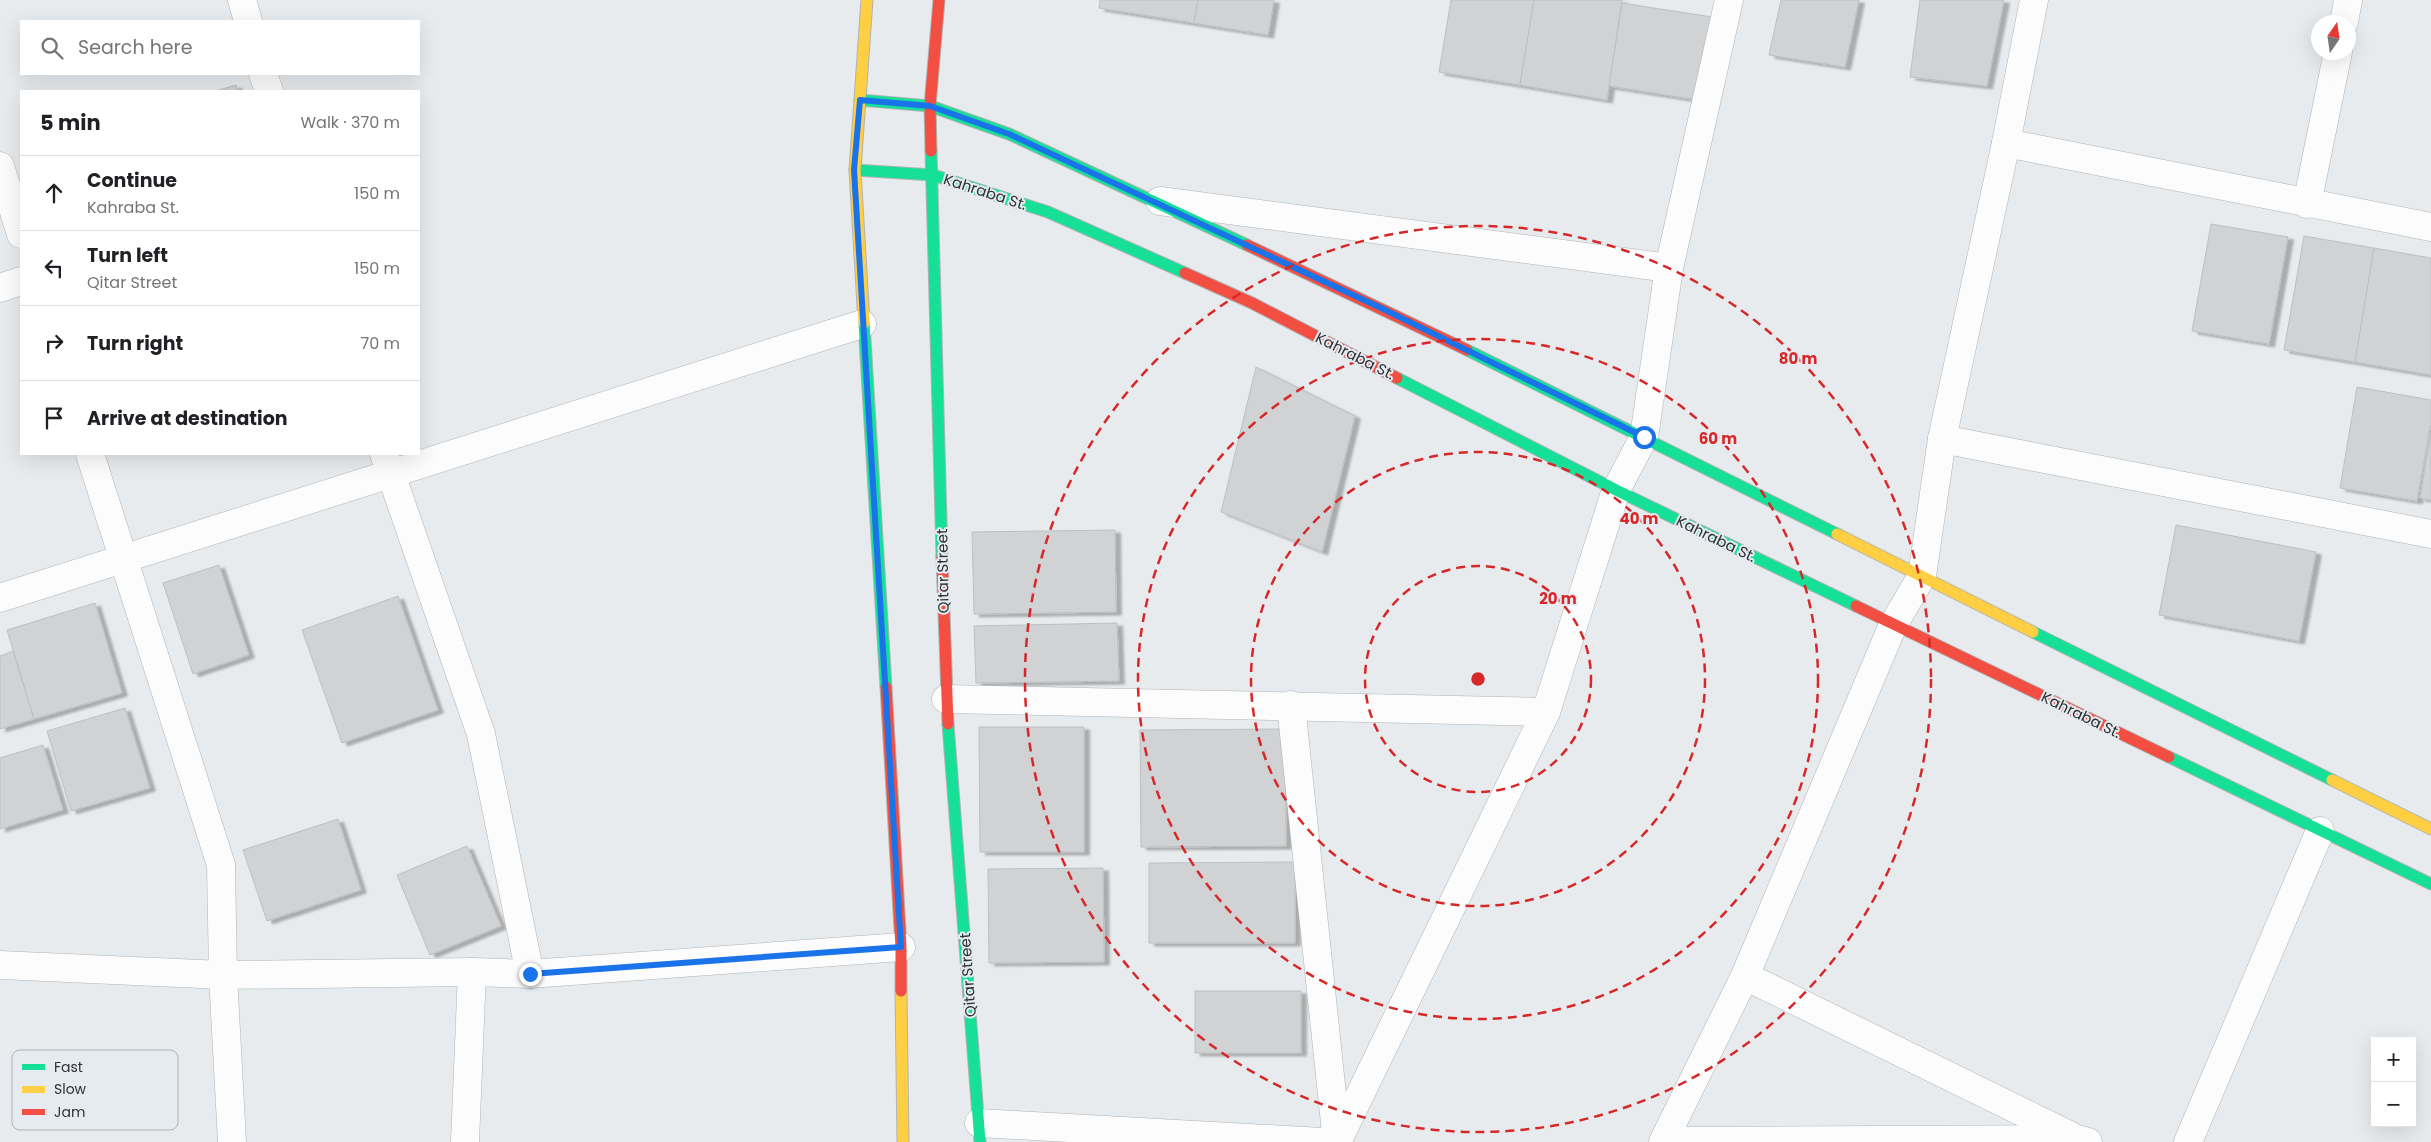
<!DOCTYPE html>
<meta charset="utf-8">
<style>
body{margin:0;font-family:Poppins,sans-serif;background:#f6f6f6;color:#202124}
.controls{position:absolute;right:15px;bottom:15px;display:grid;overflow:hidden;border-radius:0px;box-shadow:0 5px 20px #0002}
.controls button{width:45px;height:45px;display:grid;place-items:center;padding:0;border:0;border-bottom:1px solid #e0e0e0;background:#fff;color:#202124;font:25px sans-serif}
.compass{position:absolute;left:2311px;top:15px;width:45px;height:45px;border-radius:50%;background:#fff;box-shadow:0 5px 20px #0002;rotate:13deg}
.stop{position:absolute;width:15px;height:15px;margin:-11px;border:4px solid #1a73e8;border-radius:50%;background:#fff}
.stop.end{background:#1a73e8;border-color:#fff;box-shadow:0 1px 5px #0008}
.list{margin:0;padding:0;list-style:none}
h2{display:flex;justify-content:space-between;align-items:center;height:65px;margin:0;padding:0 20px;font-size:21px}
h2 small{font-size:16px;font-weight:400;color:#757577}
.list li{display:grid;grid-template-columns:32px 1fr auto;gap:15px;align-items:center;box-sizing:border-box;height:75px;padding:0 20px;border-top:1px solid #e0e0e0}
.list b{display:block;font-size:19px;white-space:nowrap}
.list p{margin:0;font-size:16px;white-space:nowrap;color:#757577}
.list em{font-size:16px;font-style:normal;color:#757577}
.icon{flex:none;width:28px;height:28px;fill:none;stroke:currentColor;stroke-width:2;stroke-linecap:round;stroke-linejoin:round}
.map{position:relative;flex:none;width:2431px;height:1142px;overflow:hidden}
.search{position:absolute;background:#fff;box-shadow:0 5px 20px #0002;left:20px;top:20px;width:400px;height:55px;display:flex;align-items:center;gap:12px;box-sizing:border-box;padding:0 18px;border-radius:0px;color:#757577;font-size:19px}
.panel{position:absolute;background:#fff;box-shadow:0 5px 20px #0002;left:20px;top:90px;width:400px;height:365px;border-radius:0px}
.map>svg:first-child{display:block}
.building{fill:#d0d2d4;stroke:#bdbfc1;filter:url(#shadow)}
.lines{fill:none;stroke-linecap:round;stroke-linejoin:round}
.street-casing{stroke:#b0b3b5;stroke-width:29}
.fast-casing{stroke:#b0b3b5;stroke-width:13}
.slow-casing{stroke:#b0b3b5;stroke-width:13}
.jam-casing{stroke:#b0b3b5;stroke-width:13}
.street{stroke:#fcfcfc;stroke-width:28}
.fast{stroke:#16e098;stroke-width:11}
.slow{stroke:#ffcf43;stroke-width:11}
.jam{stroke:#f24e42;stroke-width:11}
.route{stroke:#1a73e8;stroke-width:6}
.ring{fill:none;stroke:#d62828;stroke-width:2.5;stroke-dasharray:9 6}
.labels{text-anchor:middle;stroke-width:4;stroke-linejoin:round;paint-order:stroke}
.street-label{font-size:15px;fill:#2f3133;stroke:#e5ebf0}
.key{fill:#e5ebf0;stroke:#aeb3b7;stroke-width:1}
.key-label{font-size:14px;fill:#2f3133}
.centre{fill:#d62828;stroke:#e5ebf0;stroke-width:2.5}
.ring-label{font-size:15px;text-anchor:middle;font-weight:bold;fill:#d62828;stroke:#e5ebf0;stroke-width:4;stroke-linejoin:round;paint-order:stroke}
</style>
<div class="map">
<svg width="2431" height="1142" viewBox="0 0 2431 1142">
<defs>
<filter id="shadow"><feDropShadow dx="5.5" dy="3" stdDeviation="1" flood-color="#0004"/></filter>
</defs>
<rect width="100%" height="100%" fill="#e8ebed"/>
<g class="building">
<path d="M1100,0H1198L1194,23L1099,8Z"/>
<path d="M1198,0H1274L1268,35L1194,23Z"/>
<path d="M1451,0H1534L1520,85L1439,72Z"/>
<path d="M1534,0H1622L1607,100L1520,85Z"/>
<path d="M1781,0H1859L1845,67L1769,55Z"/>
<path d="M1920,0H2004L1987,86L1910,77Z"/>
<path d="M1622,3L1712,17L1698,100L1609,86Z"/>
<path d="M236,85L237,91H216Z"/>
<path d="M2211,224L2288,237L2269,344L2192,331Z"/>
<path d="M2304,236L2374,248L2355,362L2284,350Z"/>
<path d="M2374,248L2431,258V375L2355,362Z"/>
<path d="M1256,367L1355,416L1322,552L1221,512Z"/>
<path d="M2357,387L2431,400V423L2417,501L2340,488Z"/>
<path d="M2431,432V500L2420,498Z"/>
<path d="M2176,525L2316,552L2299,641L2159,615Z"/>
<path d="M1115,530L1116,612L974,614L972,532Z"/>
<path d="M219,565L249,655L193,674L163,583Z"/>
<path d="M398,596L438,710L342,743L302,630Z"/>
<path d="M95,603L122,693L34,719L7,630Z"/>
<path d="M1117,623L1119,681L976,683L974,626Z"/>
<path d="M13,651L34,719L0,729V656Z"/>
<path d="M125,708L150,788L71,811L47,731Z"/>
<path d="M979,727H1084V852H980Z"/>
<path d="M1285,729L1286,846L1141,847L1140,730Z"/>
<path d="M43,745L63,810L0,829V758Z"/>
<path d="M338,819L361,890L267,921L243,850Z"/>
<path d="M467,846L501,926L430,955L397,875Z"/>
<path d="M1295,862V943H1149V863Z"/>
<path d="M1103,868L1104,962L989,963L988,869Z"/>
<rect x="1195" y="991" width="106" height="62"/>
</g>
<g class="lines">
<defs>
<g id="street">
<path d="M242,0L248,21"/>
<path d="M2344,22L2348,0"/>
<path d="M263,74L269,91"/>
<path d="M2006,143L2431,227"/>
<path d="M0,166L21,234"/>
<path d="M1160,201L1669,268"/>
<path d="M2307,204L2338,52"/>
<path d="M0,288L21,281"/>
<path d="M1942,439L2431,534"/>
<path d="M90,454L221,865L223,975L232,1142"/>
<path d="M384,454L481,734L530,974"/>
<path d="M0,598L862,324"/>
<path d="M946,699L1546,712"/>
<path d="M1291,705L1337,1142"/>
<path d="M0,965L223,975L472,972L530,974L901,947"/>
<path d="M1745,976L2071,1136"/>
<path d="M979,1123L1322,1142"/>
<path d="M1664,1141L2077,1139L2088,1142"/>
<path d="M465,1142L472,972"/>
<path d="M1337,1142L1546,712L1616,490L1644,437L1669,268L1729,0"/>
<path d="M1663,1142L1745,976L1893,625L1922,576L1942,439L2006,143L2034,0"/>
<path d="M2188,1142L2320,831"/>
</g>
<g id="fast">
<path d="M860,100L930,106L1009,134L1247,245"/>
<path d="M931,151L942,557"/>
<path d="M855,170L933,175L1048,212L1185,273"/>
<path d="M864,323L886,687"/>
<path d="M1467,350L1837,534"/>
<path d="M1397,378L1616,490L1856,606"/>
<path d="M2033,632L2332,780"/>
<path d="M948,724L980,1142"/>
<path d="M2169,757L2431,884"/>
</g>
<g id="slow">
<path d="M864,323L855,170L867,0"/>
<path d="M1837,534L2033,632"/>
<path d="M2332,780L2431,829"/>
<path d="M901,991L903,1142"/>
</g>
<g id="jam">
<path d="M931,151L930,106L939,0"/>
<path d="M1247,245L1467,350"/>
<path d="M1185,273L1252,303L1397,378"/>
<path d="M942,557L948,724"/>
<path d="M1856,606L2169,757"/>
<path d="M886,687L901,947V991"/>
</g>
</defs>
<use href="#street" class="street-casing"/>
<use href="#fast" class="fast-casing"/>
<use href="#slow" class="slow-casing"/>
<use href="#jam" class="jam-casing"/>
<use href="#street" class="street"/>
<use href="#fast" class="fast"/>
<use href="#slow" class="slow"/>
<use href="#jam" class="jam"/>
</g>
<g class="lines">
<path class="route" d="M530,974L901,947L854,170L860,100L930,106L1009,134L1381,308L1644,437"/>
</g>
<g class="ring">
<circle cx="1478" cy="679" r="113"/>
<circle cx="1478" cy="679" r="227"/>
<circle cx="1478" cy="679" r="340"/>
<circle cx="1478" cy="679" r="453"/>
</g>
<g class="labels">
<g class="street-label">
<text transform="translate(985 192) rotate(18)" y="5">Kahraba St.</text>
<text transform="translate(1355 356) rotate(27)" y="5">Kahraba St.</text>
<text transform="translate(1716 539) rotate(26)" y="5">Kahraba St.</text>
<text transform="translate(943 571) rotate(-91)" y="5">Qitar Street</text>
<text transform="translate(2081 715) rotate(26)" y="5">Kahraba St.</text>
<text transform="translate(968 975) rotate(-94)" y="5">Qitar Street</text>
</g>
</g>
<rect x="12" y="1050" width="166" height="80" rx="8" class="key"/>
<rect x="22" y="1064" width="23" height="6" fill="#16e098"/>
<rect x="22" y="1086" width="23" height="7" fill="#ffcf43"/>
<rect x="22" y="1109" width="23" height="6" fill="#f24e42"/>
<g class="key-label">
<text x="54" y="1072">Fast</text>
<text x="54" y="1094">Slow</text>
<text x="54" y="1117">Jam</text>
</g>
<circle cx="1478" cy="679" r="8" class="centre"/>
<g class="ring-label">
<text x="1798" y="364">80 m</text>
<text x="1718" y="444">60 m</text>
<text x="1639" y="524">40 m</text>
<text x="1558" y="604">20 m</text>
</g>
</svg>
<div class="controls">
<button>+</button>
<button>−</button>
</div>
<svg class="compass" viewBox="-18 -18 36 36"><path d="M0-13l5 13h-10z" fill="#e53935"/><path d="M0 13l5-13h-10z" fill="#757577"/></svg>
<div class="stop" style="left:1644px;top:437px"></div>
<div class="stop end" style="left:530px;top:974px"></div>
<div class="search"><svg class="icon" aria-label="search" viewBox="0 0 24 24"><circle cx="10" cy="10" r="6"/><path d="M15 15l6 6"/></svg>Search here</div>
<section class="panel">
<h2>5 min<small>Walk · 370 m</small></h2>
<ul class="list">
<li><svg class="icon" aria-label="ahead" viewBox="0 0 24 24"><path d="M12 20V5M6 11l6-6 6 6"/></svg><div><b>Continue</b><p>Kahraba St.</p></div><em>150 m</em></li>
<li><svg class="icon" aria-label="left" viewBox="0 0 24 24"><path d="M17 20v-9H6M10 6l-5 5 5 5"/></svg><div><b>Turn left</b><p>Qitar Street</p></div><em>150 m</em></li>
<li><svg class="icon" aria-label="right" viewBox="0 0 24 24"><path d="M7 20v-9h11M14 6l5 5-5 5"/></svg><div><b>Turn right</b></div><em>70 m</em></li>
<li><svg class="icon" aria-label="arrive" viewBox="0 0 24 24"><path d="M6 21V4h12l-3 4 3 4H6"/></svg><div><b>Arrive at destination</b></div></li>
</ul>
</section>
</div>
